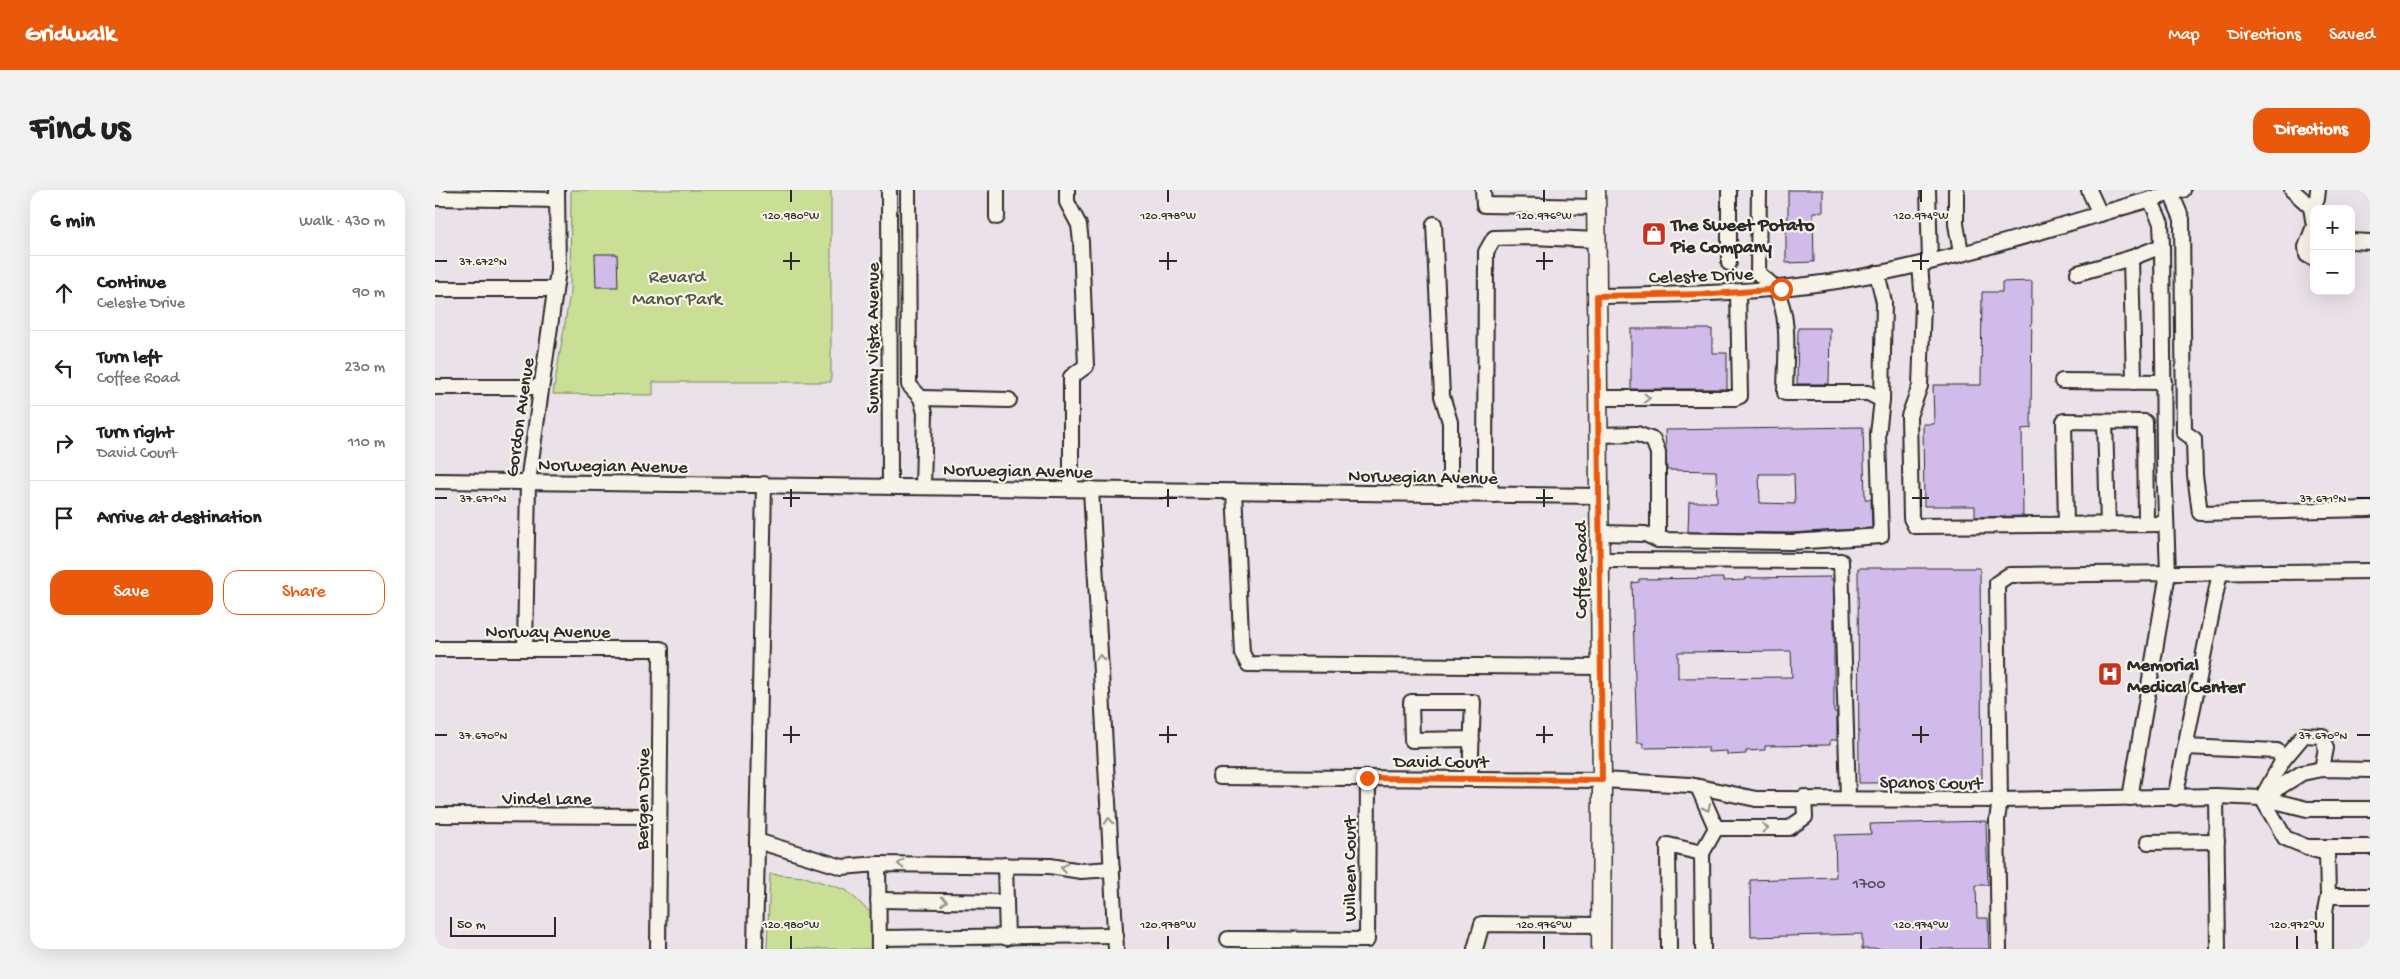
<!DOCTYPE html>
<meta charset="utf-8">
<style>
body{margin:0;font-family:"Gochi Hand",sans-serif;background:#f2f2f2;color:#202124}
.controls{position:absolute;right:15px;top:15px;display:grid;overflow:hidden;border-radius:10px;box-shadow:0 5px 20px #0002}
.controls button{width:45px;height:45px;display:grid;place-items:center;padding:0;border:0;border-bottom:1px solid #e0e0e0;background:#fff;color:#202124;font:25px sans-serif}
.scale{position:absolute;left:15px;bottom:12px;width:106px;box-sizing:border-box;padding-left:5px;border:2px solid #2b2b2b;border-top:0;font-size:14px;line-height:18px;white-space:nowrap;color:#2b2b2b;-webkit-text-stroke:4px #f7f3e8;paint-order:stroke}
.stop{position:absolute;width:15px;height:15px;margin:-11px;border:4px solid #ea580c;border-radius:50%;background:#fff}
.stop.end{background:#ea580c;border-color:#fff;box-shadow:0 1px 5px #0008}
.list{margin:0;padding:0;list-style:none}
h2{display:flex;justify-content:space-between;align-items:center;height:65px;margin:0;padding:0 20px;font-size:21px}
h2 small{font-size:16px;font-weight:400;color:#757577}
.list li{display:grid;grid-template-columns:32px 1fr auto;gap:15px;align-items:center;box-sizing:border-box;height:75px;padding:0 20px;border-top:1px solid #e0e0e0}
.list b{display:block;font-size:19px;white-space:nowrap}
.list p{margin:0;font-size:16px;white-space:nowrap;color:#757577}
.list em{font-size:16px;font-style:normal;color:#757577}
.actions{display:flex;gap:10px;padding:15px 20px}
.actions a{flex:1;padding:11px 0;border:1px solid #ea580c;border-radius:15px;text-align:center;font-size:18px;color:#ea580c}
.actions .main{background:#ea580c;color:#fff}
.icon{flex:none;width:28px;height:28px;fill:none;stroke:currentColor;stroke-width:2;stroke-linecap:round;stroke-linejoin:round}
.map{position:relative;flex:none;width:1935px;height:759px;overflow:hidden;border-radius:15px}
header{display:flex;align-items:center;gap:30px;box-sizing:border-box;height:70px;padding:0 25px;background:#ea580c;color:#fff}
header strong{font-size:24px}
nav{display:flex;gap:28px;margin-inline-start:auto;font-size:18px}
.intro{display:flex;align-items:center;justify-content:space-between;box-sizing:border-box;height:120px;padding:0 30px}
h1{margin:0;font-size:35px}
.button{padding:12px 22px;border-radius:15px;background:#ea580c;color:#fff;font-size:18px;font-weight:700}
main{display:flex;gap:30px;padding:0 30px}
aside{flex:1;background:#fff;border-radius:15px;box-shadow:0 5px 20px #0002}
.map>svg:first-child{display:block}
.green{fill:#c9df95;stroke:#7a8560}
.building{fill:#d0bbeb;stroke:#2b2b2b;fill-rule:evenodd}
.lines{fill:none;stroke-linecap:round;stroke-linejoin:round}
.minor-casing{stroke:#2b2b2b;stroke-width:18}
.major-casing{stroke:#2b2b2b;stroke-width:21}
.minor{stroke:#f7f3e8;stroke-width:14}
.major{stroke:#f7f3e8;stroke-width:18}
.oneway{stroke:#918f8a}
.route{stroke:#ea580c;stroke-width:6}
.ticks{fill:none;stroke:#2b2b2b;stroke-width:2}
.labels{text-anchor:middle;stroke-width:4.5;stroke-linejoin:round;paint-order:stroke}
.number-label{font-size:16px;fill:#544f5b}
.poi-label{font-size:19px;font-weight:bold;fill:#2b2b2b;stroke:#f7f3e8;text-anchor:start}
.street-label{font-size:19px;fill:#2b2b2b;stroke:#f7f3e8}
.park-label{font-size:19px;fill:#525846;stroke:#f7f3e8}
.ticks-label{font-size:12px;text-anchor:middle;fill:#2b2b2b;stroke:#f7f3e8;stroke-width:4.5;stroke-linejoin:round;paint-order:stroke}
</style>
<header>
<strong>Gridwalk</strong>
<nav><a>Map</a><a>Directions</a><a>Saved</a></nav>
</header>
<div class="intro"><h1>Find us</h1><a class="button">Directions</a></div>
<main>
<aside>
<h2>6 min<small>Walk · 430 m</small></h2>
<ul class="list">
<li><svg class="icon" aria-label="ahead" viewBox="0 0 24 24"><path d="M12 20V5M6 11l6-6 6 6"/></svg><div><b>Continue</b><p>Celeste Drive</p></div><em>90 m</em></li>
<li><svg class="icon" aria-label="left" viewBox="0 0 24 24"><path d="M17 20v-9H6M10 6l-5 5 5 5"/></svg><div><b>Turn left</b><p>Coffee Road</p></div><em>230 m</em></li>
<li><svg class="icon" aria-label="right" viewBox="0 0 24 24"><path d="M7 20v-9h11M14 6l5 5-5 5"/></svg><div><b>Turn right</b><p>David Court</p></div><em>110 m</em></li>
<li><svg class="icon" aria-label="arrive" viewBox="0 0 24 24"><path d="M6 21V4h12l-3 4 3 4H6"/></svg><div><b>Arrive at destination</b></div></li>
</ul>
<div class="actions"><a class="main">Save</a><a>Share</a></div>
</aside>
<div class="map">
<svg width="1935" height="759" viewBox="0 0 1935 759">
<rect width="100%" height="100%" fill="#ebe2e9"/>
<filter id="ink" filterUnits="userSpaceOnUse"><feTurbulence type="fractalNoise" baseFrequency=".02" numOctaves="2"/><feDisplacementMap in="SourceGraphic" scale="10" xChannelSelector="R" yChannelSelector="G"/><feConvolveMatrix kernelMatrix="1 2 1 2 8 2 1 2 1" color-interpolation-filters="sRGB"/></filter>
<g filter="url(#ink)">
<g class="green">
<path d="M136,0H396V192H218V205L118,204L135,103Z"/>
<path d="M335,684L370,687L411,700L437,724V759H332Z"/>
</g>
<g class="building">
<path d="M1353,0H1388V22H1378L1379,72L1351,73V29H1353Z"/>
<path d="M160,64H182L183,97H161Z"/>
<path d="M1597,91L1596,238L1587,239L1588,326L1540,327V316H1489L1488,234H1499L1498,195H1546L1547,102H1567V92Z"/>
<path d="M1363,138H1395L1394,194H1362Z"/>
<path d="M1196,139H1277V163H1292V199H1196Z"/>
<path d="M1428,237L1430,309H1436L1437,338L1357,343L1253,342L1254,312H1282L1281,281L1232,280L1230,240ZM1324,284H1359L1360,314L1325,313Z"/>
<path d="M1423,378H1545L1547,592L1424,593Z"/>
<path d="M1395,387V389H1398L1399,417V522H1402V550H1395V555L1330,556V560L1311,561V564L1292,565V561L1273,562V557L1208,558V553H1202L1197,393L1204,392V389L1288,388V391L1310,390V388ZM1356,461L1357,487L1243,488V462Z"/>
<path d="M1551,631L1553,695H1541L1542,728H1553L1554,759H1427V744L1316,747L1315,690L1401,687L1400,645L1436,644L1435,634Z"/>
</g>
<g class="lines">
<defs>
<g id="minor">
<path d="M454,0L455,296"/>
<path d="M473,0L474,195L486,208L490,223L488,296"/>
<path d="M562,0V27"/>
<path d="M632,0V12L644,35L646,52L651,176L636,187V298"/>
<path d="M1048,0L1049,15L1161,17"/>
<path d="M1294,0V73"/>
<path d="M1324,0L1323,83C1328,88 1336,93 1340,99C1357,128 1350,172 1350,203H1433L1447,210"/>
<path d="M1493,0L1495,71"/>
<path d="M1521,0V34L1526,63"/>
<path d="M1654,0L1665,24"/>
<path d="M1857,0L1876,17"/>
<path d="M1736,3L1747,29L1749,242L1759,249L1760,285L1765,323L1935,319"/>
<path d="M0,8L122,10"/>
<path d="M999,34L1007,206L1015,232V304"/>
<path d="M1916,51L1935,52"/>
<path d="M1696,68L1699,192"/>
<path d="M1879,69L1872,65L1871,57L1879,36L1876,17L1882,9L1883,0"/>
<path d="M1485,74L1488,114L1485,196L1474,226L1476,328L1480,336L1731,334"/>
<path d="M1643,83L1696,68L1727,56"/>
<path d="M0,99H120"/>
<path d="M1163,106C1245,105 1326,103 1408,90C1523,71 1635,31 1748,0"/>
<path d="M1627,191L1729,192"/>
<path d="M0,197H106"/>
<path d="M486,208L574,210"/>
<path d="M1164,208H1300L1305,206L1303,102"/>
<path d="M1670,232L1673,335"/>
<path d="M1164,245L1202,244L1218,250L1223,263V350L1210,344L1165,343"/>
<path d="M0,291L1165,306"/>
<path d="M656,299L681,759"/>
<path d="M799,301L807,463L813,474L1166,477"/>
<path d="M1058,305L1050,280L1051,62L1059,48L1097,47L1162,50"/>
<path d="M1631,335L1629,231L1710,232L1711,334"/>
<path d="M1223,350L1357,352L1446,346L1443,244L1447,210L1449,112L1442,83"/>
<path d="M1165,370L1406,371L1413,608"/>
<path d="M0,459H226L223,759"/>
<path d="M90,459L93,292L123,80L122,0"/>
<path d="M1750,557L1842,561L1848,570"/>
<path d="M1887,579L1891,558L1887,546L1869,545L1848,570L1827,608L1867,583L1887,579L1935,580"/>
<path d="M785,587L1167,590L1255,595L1321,609L1565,610L1781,606L1827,608L1872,619H1935"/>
<path d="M1035,589L1038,512H976L977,550L1037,549"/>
<path d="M1263,597L1281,638"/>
<path d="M1781,606L1783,759"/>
<path d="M1695,608L1733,383L1729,268L1727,56L1726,33L1715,9"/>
<path d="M1740,608L1785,382"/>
<path d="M1827,608L1850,648L1872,657H1935"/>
<path d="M0,625L224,626"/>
<path d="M1281,638H1354L1370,627L1369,607"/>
<path d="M322,651L407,677L443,674L615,676L646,681L677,679"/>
<path d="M1713,652L1782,651"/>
<path d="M1877,659L1892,663L1893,706L1890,721V759"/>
<path d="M443,674L444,759"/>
<path d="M570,675L572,748"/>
<path d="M1893,706H1935"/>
<path d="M443,710L571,712"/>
<path d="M444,748L681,745"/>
<path d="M793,749L932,750L933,588"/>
<path d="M320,759L329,294"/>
<path d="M1040,759L1047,734L1166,735"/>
<path d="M1234,759L1233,655L1267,663"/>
<path d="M1268,759L1267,663L1281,638"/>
<path d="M1564,759L1562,630L1565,610L1562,393L1574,385L1935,381"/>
</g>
<path id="major" d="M1161,0L1167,590L1166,759"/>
</defs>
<use href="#minor" class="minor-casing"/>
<use href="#major" class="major-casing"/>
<use href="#minor" class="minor"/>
<use href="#major" class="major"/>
</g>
<defs><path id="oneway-chevron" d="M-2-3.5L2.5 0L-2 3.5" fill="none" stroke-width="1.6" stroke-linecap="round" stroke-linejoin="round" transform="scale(1.25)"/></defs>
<g class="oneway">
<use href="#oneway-chevron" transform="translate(1212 208)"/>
<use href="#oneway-chevron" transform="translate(665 468) rotate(-93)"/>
<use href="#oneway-chevron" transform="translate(1272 618) rotate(66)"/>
<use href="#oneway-chevron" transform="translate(674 631) rotate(-93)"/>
<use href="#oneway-chevron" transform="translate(1330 638)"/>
<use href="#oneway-chevron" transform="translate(466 674) rotate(-179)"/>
<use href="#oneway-chevron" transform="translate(629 678) rotate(-170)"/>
<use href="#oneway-chevron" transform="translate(509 711) rotate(1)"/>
</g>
</g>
<g class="lines" filter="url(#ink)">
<path class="route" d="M932,588L1167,590L1162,106L1278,104L1346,99"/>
</g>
<path class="ticks" d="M356,0V12M733,0V12M1109,0V12M1486,0V12M356,62V80M733,62V80M1109,62V80M1486,62V80M0,71H12M348,71H365M724,71H742M1101,71H1118M1477,71H1494M356,299V317M733,299V317M1109,299V317M1486,299V317M0,308H12M348,308H365M724,308H742M1101,308H1118M1477,308H1494M1922,308H1935M356,536V553M733,536V553M1109,536V553M1486,536V553M0,545H12M348,545H365M724,545H742M1101,545H1118M1477,545H1494M1922,545H1935M356,746V759M733,746V759M1109,746V759M1486,746V759M1862,746V759"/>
<defs>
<symbol id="shop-square" viewBox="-11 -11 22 22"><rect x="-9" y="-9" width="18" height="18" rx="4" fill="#c8321e" stroke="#f7f3e8"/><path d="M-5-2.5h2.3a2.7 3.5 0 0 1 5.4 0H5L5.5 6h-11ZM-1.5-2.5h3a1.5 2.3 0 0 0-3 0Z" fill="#fff"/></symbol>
<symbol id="hospital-square" viewBox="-11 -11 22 22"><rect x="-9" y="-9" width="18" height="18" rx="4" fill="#c8321e" stroke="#f7f3e8"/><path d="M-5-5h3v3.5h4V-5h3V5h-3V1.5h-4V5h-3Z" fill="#fff"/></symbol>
</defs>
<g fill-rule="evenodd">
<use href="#shop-square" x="1205" y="30" width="28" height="28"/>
<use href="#hospital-square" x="1661" y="470" width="28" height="28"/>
</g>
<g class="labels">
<g class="number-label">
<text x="1434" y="698">1700</text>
</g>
<g class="poi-label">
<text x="1236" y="40">The Sweet Potato<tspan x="1236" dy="22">Pie Company</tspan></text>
<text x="1692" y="480">Memorial<tspan x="1692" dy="22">Medical Center</tspan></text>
</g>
<g class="street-label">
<text transform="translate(1266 84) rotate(-2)" y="7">Celeste Drive</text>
<text transform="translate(436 148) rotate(-90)" y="7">Sunny Vista Avenue</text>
<text transform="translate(83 227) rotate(-82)" y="7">Gordon Avenue</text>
<text transform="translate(178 274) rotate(1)" y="7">Norwegian Avenue</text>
<text transform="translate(583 279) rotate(1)" y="7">Norwegian Avenue</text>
<text transform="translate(988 285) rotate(1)" y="7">Norwegian Avenue</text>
<text transform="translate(1144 380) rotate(-90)" y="7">Coffee Road</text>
<text x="113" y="447">Norway Avenue</text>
<text x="1006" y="577">David Court</text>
<text transform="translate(1496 591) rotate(1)" y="7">Spanos Court</text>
<text x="112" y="614">Vindel Lane</text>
<text transform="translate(206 609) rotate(-89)" y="7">Bergen Drive</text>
<text transform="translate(913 679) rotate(-90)" y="7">Willeen Court</text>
</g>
<g class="park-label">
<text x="242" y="92">Revard<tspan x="242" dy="22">Manor Park</tspan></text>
</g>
</g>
<g class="ticks-label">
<text x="356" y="29">120.980°W</text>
<text x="733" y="29">120.978°W</text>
<text x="1109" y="29">120.976°W</text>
<text x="1486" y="29">120.974°W</text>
<text x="48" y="75">37.672°N</text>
<text x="48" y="312">37.671°N</text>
<text x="1888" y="312">37.671°N</text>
<text x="48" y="549">37.670°N</text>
<text x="1888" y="549">37.670°N</text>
<text x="356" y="738">120.980°W</text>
<text x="733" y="738">120.978°W</text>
<text x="1109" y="738">120.976°W</text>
<text x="1486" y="738">120.974°W</text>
<text x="1862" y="738">120.972°W</text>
</g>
</svg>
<div class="controls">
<button>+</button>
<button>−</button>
</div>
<div class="scale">50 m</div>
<div class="stop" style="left:1346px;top:99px"></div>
<div class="stop end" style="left:932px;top:588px"></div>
</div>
</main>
